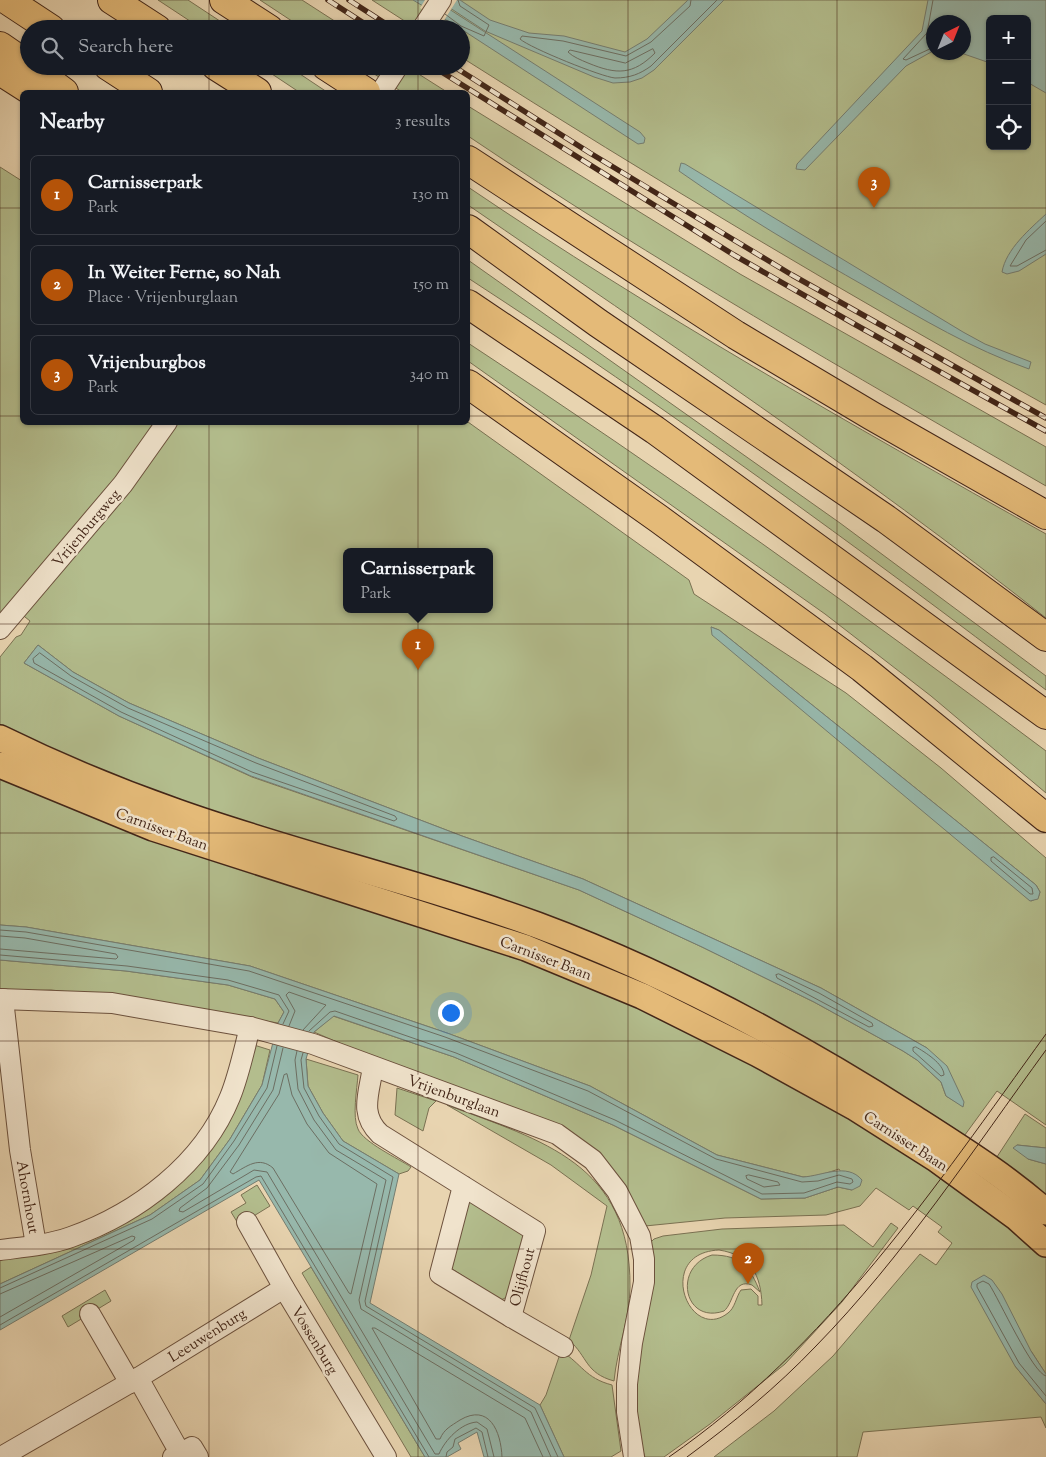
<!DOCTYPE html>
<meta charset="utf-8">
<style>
body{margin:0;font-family:"Sorts Mill Goudy",serif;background:#20242c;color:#f1f3f6}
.controls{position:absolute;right:15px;top:15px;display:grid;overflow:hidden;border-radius:8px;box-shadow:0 1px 4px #0004}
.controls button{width:45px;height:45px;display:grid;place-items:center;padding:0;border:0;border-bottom:1px solid #363941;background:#171b24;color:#f1f3f6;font:25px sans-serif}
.compass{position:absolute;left:926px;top:15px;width:45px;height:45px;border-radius:50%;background:#171b24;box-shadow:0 1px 4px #0004;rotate:43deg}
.you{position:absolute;left:450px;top:1012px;width:18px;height:18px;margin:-12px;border:4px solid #fff;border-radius:50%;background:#1a73e8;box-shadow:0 0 0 8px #1a73e833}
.badge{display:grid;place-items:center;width:32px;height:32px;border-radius:50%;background:#b45309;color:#fff;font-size:16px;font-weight:700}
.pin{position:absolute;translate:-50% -41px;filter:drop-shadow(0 1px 2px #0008)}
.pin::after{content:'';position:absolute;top:26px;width:18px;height:15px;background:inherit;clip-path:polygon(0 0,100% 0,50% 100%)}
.popup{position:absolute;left:343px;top:548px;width:150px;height:65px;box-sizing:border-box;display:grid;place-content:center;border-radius:8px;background:#171b24;filter:drop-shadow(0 1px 4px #0005);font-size:16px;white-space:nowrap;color:#9ea1a6}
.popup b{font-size:19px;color:#f1f3f6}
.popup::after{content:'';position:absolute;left:50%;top:100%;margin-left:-10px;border:10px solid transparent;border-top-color:#171b24}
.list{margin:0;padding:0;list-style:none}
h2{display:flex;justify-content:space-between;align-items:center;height:65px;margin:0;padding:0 20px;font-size:21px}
h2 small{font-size:16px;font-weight:400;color:#9ea1a6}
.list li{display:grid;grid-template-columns:32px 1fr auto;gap:15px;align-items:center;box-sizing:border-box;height:80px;margin:0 10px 10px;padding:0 10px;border:1px solid #363941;border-radius:8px}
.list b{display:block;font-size:19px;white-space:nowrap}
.list p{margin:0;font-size:16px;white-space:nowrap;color:#9ea1a6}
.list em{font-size:16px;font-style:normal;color:#9ea1a6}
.icon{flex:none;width:28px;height:28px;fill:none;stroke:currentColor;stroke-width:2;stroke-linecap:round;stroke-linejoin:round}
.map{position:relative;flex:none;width:1046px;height:1457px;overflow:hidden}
.search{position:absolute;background:#171b24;box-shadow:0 1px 4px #0004;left:20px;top:20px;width:450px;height:55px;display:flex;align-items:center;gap:12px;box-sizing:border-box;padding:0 18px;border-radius:28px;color:#9ea1a6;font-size:19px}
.panel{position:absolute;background:#171b24;box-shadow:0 1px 4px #0004;left:20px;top:90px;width:450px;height:335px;border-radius:8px}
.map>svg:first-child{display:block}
.green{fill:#b3bd8d;stroke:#7a7152;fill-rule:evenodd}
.water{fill:#97b8ac;stroke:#757d70}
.pier{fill:#e8d4b0}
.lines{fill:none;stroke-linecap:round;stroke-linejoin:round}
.shore{stroke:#6c6e62;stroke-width:1}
.minor-casing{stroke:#6c513d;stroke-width:22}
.major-casing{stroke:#422517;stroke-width:28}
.highway-casing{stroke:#422517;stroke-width:30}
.minor{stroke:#f0e3cc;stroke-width:20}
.major{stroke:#e4ba78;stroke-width:25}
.highway{stroke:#e4ba78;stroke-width:28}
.tram{stroke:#422517;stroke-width:1}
.rail-casing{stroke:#422517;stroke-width:5.5}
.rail{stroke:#f0e3cc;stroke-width:4;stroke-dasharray:11;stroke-linecap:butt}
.grid{fill:none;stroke:#422517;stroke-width:1;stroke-opacity:0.55}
.labels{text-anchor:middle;stroke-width:5;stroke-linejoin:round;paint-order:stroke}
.street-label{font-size:15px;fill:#422517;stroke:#f0e3cc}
</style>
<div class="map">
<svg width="1046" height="1457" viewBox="0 0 1046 1457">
<rect width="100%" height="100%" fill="#e8d4b0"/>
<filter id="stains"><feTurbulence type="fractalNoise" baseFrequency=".004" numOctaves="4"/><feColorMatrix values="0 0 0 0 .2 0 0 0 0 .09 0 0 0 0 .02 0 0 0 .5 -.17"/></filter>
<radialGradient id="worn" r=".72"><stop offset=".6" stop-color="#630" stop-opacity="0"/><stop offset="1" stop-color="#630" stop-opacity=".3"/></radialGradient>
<g class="green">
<path d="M158,0H188L232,29H202Z"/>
<path d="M260,0H302L347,29H304Z"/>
<path d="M372,0H1046V405C847,295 653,179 461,57V29H417ZM990,19H1027V146H990ZM934,22H964V52H934Z"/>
<path d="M260,66H288L327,92H299Z"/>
<path d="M362,66H406L447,92H402Z"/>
<path d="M468,106L740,274L1046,447V486C850,373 655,262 468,136Z"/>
<path d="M0,167L22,181V422H468L689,580L694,594L846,693L941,768L1046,858V1125L997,1091L959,1143L695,994L252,833L0,731V657L16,637L21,635L30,621L9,604L0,613ZM347,551H489V609H347ZM711,627L719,630L1036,885L1040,892L1038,898L1031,901ZM38,645L73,672L129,703L258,758L462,836L583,879L821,988L927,1048L963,1106L946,1096L941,1082L917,1060L903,1051L814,1002L702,947L579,890L252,777L119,716L24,663Z"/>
<path d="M468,187C654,313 850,424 1046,534V618C860,471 663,339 468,205Z"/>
<path d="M468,260L840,523L1046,676V690C858,547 666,407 468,278Z"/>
<path d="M468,343C665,472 857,609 1046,751V793L931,696L825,614L468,361Z"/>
<path d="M0,770L544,966L685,1028L848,1116L969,1195L1046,1254V1374L1031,1351L1015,1366L1046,1404V1428L1041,1417L863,1432L857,1457H714L774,1411L833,1356L920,1254L936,1265L952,1243L938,1232L942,1227L913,1206L909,1210L876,1188L860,1206L826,1215L725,1218L645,1226L597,1155L314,1032L333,1016L454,1057L613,1125L761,1199L805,1198L838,1187L852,1190L839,1169L817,1176L803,1177L717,1155L590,1086L447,1033L250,966L26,927L0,925Z"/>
<path d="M0,960L126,971L228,985L275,999L284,1012L278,1023L139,1000L51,990L0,992Z"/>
<path d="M254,1045L270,1050L262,1085L230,1139L200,1180L150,1215L0,1284V1257L51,1250L187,1170Z"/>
<path d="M306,1059L358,1075C357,1089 352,1117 358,1129C363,1142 399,1159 411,1167L408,1171L399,1174L343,1141L323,1113L308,1086Z"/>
<path d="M397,1088L436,1101L429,1108L423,1131L395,1115Z"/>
<path d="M447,1105C543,1141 631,1164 630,1287C630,1318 617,1349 614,1381C585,1373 588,1357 569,1340L591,1275L607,1206L551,1165Z"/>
<path d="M1025,1114L1046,1128V1148L1017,1145L1028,1159L1046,1164V1207L991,1166Z"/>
<path d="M257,1185L270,1206L239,1225L231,1212L246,1203L241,1195Z"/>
<path d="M468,1200L525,1231L507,1297L501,1300L452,1269L450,1265Z"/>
<path d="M891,1223L898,1228L842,1302L785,1364L710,1424L664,1457H645L640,1442L633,1400L648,1245L654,1239L663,1236L722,1229L844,1225L873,1247ZM719,1250C751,1255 761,1275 762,1305H758V1296L751,1289L741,1290C736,1297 735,1308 728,1313C689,1344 654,1253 719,1250Z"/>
<path d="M712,1255C741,1255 750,1267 760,1292L752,1285C733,1278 734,1303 724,1311C684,1325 672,1267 712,1255Z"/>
<path d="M311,1267L425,1457H411L302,1273Z"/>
<path d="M105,1290L111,1301L68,1327L62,1316Z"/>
<path d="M561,1351C582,1364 585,1378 612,1385L621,1451L611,1457H564L540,1405L546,1395Z"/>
</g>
<g class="water">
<path d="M413,0H435L640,132L645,138L644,143L638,144L461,29Z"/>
<path d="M438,0H460L490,20L529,33L564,36L625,52L647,39L688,0H724L654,70L642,78L630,82L613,83L594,77L485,31Z"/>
<path d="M928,0H1046V93L1027,82V19H990V63L961,53L964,52V22H934L933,51L906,66L805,170L796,169L797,164L922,31Z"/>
<path d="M681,163L685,164L963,332L985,344L1031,362L1029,369C972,349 922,319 870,289C805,252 740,214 679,171Z"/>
<path d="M1046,214V254L1019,271L1007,274L1002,272C1006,249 1030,229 1046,214Z"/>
<path d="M711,627L719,630L1036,885L1040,892L1038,899L1030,901L712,635Z"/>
<path d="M38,645L73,672L129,703L258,758L462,836L583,879L821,988L927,1048L947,1066L964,1102L963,1107L946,1096L941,1082L917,1060L903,1051L814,1002L702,947L579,890L251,776L119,716L24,663Z"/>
<path d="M0,925L26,927L250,966L447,1033L590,1086L717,1155L803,1177C822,1176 847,1162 862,1180L860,1186L852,1190L838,1187L805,1198L761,1199L613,1125L454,1057L334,1016L314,1032L306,1059L308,1086L323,1113L343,1141L399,1174L370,1303L540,1405L564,1457H484L477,1432L458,1443L461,1449L447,1457H425L259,1180L0,1330V1284L150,1215L200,1180L230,1139L262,1085L278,1023L284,1012L275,999L228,985L126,971L0,960Z"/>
<path d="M1017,1145L1046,1148V1164L1028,1159L1013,1148Z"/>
<path d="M984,1275L992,1280L1002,1294L1031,1351L1046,1374V1404L1015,1366L971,1287L972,1282Z"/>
</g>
<path class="pier" d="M425,0H457L443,22L420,8Z"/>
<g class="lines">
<g class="shore">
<path d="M691,0L690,6L651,42L626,56L563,41L522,36L520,39C530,48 602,77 615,78C630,78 640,74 651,66L717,0"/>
<path d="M933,0L927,33L903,59L906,60L934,47"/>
<path d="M445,14L461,26L484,36L489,25L460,6L458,0"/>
<path d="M653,49L655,53C633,75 617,75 588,63C581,60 573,57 568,52L570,50L625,63Z"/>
<path d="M1046,221L1026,240L1010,266H1017L1046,250"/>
<path d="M40,653L71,676L128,708L256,763L395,816L397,819L394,821L252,772L121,712L34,663L33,659Z"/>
<path d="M994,857L1032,888L1033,894H1030L991,861V858Z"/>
<path d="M0,930L26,932L249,971L445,1037L588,1091L716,1159L802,1182L818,1181L839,1175L852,1179L853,1182L850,1184L837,1182L804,1193L762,1194L615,1120L456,1053L335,1011L330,1012L309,1031"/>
<path d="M0,936L25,938L116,954L118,957L116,959L0,949"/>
<path d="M0,955L127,966L228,980L279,995L289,1011L283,1024"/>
<path d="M779,974L819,993L872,1023L873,1026L869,1027L777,978L776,975Z"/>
<path d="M289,1026L295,1011L286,995L289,992L326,1005L303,1030"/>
<path d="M916,1047C925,1052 944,1064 944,1075L941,1076L913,1051V1048Z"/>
<path d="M283,1048L273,1090L239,1145L207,1188L180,1208L179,1211L183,1212L254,1170L267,1172L435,1454H439C445,1440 461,1423 477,1422L487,1429L494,1457"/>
<path d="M297,1051L295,1060L298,1089L314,1120L336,1150L386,1180L359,1300L361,1309L531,1412L551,1457"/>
<path d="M303,1053L301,1060L304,1088L319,1116L339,1144L393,1177L365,1301L366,1306L535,1408L558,1457"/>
<path d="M287,1074L292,1095L307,1124L329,1153L377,1184L351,1294L349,1293L273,1168C259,1156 247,1166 233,1174L230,1172L279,1094L284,1075Z"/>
<path d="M749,1175L778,1182L780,1185L764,1187L747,1179L746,1176Z"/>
<path d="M0,1288L152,1219L203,1184L234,1141L267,1088L277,1046"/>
<path d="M0,1294L132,1236L135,1237L134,1240L0,1317"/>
<path d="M0,1325L256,1177L261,1176L429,1457"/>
<path d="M1046,1376C1033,1374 999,1299 989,1284L983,1281L977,1284V1287L1019,1363L1046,1396"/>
<path d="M446,1457L447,1452L453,1447L455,1439L476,1428L482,1432L488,1457"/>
<path d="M502,1457C501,1431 489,1403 460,1420C451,1426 444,1429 440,1439H436L372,1328H375L525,1418L543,1457"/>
</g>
<defs>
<g id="minor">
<path d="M422,29L441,0"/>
<path d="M381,92L398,66"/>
<path d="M0,629L123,484L167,422"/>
<path d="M0,999L112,1003L250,1027L313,1044L557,1134L593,1160L617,1191L640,1236L644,1259V1282L632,1343L627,1384V1412L634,1457"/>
<path d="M3,999L20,1150L36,1245"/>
<path d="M373,1067C369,1094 359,1114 380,1134L535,1231L511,1317L440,1274L463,1186"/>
<path d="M247,1222L284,1288L386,1457"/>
<path d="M0,1250C24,1247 49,1245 71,1237C138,1213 203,1164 230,1097C239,1075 244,1050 250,1027"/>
<path d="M90,1314L130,1383"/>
<path d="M511,1317L563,1347"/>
<path d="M138,1378L180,1453"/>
<path d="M1,1457L138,1378L284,1288"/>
<path d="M173,1457L192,1447L198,1457"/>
</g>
<g id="major">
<path d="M0,738C57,766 117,791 177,812C295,854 419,882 537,925C669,974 795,1042 914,1118C959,1147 1006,1176 1046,1212"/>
<path d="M0,765L153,828L526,948L642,996L758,1054L854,1107L936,1159L1017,1218L1046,1244"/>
</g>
<g id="highway">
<path d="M7,0L51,29"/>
<path d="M112,0L157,29"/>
<path d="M224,0L269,29"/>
<path d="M0,46L29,66"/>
<path d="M29,66L64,92"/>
<path d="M108,66L148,92"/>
<path d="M216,66L257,92"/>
<path d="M326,66L366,92"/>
<path d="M0,71L33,92"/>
<path d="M468,160L736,335L872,416L1046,515"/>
<path d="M468,229L598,323L886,519L1046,637"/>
<path d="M468,304L655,430L1046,715"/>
<path d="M468,384L659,519L862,668L1046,818"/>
</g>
</defs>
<use href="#minor" class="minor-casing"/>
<use href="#major" class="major-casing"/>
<use href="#highway" class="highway-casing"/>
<use href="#minor" class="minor"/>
<use href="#major" class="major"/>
<use href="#highway" class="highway"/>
<g class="tram">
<path d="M669,1457C829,1346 933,1190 1046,1034"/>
<path d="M687,1457C733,1423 777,1387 816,1346C903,1257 973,1150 1046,1050"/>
</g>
<defs>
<g id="rail">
<path d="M328,0L373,29"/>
<path d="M349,0L394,29"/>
<path d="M432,66L734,255L856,325L1046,431"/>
<path d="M453,66L590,153L792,275L1046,418"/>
</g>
</defs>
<use href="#rail" class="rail-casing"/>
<use href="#rail" class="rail"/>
</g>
<path class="grid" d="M209,0V29M418,0V29M628,0V1457M837,0V1457M209,66V92M418,66V92M0,208H22M468,208H1046M0,416H22M468,416H1046M209,422V1457M418,422V1457M0,624H1046M0,833H1046M0,1041H1046M0,1249H1046"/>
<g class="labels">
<g class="street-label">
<text transform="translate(86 528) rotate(-50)" y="5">Vrijenburgweg</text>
<text transform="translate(162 829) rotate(20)" y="5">Carnisser Baan</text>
<text transform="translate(546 958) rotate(21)" y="5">Carnisser Baan</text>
<text transform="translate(454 1096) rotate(20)" y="5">Vrijenburglaan</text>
<text transform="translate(906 1141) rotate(33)" y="5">Carnisser Baan</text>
<text transform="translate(28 1197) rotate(80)" y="5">Ahornhout</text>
<text transform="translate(522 1277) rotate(-75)" y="5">Olijfhout</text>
<text transform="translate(207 1335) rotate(-32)" y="5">Leeuwenburg</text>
<text transform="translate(315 1340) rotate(59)" y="5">Vossenburg</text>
</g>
</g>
<rect width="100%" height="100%" filter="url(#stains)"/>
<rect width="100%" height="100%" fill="url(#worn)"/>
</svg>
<div class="controls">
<button>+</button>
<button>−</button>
<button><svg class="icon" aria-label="locate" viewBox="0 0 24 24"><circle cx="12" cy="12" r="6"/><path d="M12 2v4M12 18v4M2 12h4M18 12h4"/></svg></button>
</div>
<svg class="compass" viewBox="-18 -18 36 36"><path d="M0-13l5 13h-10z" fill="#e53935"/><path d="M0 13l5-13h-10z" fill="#9ea1a6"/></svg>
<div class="you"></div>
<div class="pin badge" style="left:418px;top:670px">1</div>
<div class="popup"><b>Carnisserpark</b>Park</div>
<div class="pin badge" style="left:748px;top:1284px">2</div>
<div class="pin badge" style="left:874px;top:208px">3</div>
<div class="search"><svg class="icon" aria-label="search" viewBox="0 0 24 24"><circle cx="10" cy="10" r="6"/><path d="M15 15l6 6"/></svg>Search here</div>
<section class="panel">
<h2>Nearby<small>3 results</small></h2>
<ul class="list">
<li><span class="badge">1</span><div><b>Carnisserpark</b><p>Park</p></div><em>130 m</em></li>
<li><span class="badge">2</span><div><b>In Weiter Ferne, so Nah</b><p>Place · Vrijenburglaan</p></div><em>150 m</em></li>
<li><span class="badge">3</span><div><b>Vrijenburgbos</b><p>Park</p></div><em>340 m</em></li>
</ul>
</section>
</div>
